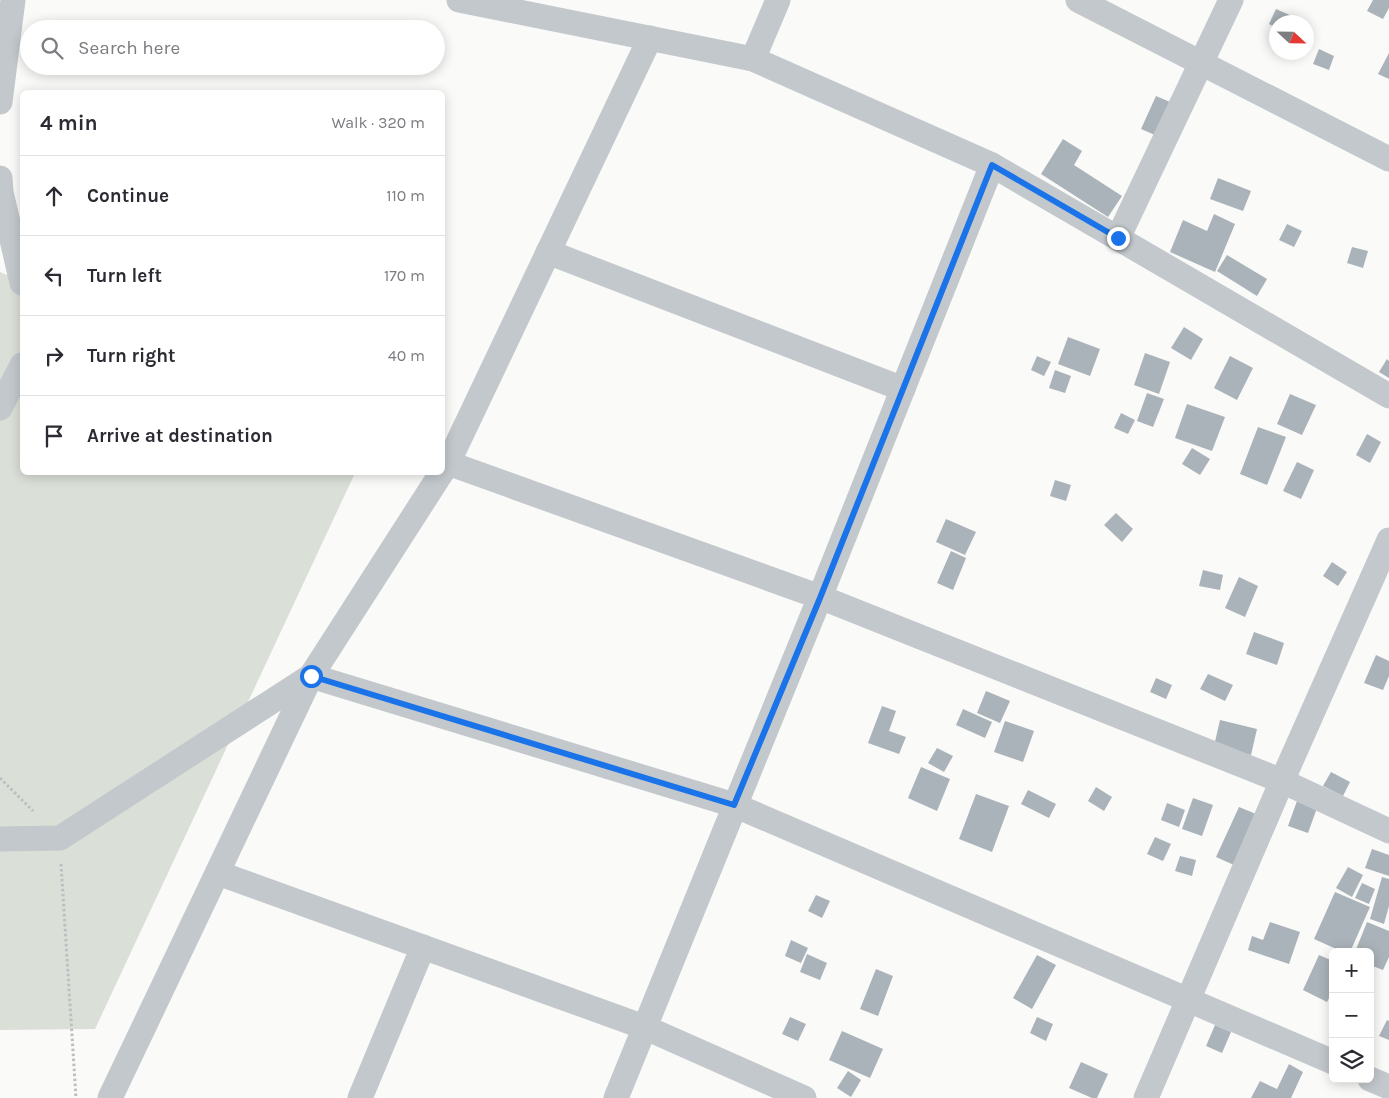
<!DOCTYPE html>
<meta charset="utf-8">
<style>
body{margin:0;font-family:Karla,sans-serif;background:#f2f2f3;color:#2b2b33}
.controls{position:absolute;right:15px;bottom:15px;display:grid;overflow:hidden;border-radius:8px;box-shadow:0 2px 12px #0003}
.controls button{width:45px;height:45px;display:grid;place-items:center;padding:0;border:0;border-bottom:1px solid #e1e1e2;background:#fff;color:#2b2b33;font:25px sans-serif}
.compass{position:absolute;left:1269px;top:15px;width:45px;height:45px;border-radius:50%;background:#fff;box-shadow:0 2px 12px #0003;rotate:112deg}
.stop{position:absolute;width:15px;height:15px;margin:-11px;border:4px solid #1a73e8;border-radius:50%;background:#fff}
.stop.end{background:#1a73e8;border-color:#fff;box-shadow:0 1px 5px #0008}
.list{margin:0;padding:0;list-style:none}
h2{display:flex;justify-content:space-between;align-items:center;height:65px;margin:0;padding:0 20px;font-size:21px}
h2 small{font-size:16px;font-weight:400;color:#7c7c81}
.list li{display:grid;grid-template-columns:32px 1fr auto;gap:15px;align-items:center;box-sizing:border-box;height:80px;padding:0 20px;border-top:1px solid #e1e1e2}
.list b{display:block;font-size:19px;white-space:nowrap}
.list em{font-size:16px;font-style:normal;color:#7c7c81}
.icon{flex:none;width:28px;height:28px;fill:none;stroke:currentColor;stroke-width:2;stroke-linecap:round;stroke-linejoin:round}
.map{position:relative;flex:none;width:1389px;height:1098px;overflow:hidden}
.search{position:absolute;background:#fff;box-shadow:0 2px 12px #0003;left:20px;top:20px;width:425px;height:55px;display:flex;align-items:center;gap:12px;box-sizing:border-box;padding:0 18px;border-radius:28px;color:#7c7c81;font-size:19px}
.panel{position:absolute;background:#fff;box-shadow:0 2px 12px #0003;left:20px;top:90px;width:425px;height:385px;border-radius:8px}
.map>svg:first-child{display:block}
.green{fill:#dadfd7}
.building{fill:#aab3b9}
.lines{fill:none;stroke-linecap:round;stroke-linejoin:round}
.path{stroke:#bbbfc2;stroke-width:3;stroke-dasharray:2.5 2.5;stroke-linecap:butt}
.street{stroke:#c3c8cc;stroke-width:25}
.route{stroke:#1a73e8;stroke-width:6}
</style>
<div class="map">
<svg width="1389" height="1098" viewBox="0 0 1389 1098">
<rect width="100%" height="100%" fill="#fafaf8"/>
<path class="green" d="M0,272L22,281V472L355,473L95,1029L0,1030Z"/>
<g class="building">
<path d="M1373,0H1389V8L1383,19L1367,11Z"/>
<path d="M1276,9L1292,16L1289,22H1276V28L1269,24Z"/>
<path d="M1319,49L1334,56L1329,70L1313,64Z"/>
<path d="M1389,53V79L1378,74Z"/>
<path d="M1156,96L1170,102L1155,135L1141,129Z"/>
<path d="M1063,139L1082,151L1074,165L1122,196L1108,217L1041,174Z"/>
<path d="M1218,178L1251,191L1243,211L1210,199Z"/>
<path d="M1214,214L1235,224L1215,272L1170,252L1183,220L1207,231Z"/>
<path d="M1287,224L1302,231L1294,247L1279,240Z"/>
<path d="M1352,247L1368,251L1363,268L1347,263Z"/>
<path d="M1227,255L1267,279L1257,296L1217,271Z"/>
<path d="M1184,327L1203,339L1191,360L1171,348Z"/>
<path d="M1068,337L1100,349L1090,376L1058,364Z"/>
<path d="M1145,353L1170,362L1159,394L1134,385Z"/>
<path d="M1037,356L1051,362L1044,376L1031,370Z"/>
<path d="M1230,356L1253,368L1237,400L1214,388Z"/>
<path d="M1387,359L1389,361V378L1379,372Z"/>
<path d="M1055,370L1071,376L1065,393L1049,388Z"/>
<path d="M1147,393L1164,399L1153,427L1137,421Z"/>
<path d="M1290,394L1316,405L1302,435L1277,424Z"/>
<path d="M1187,404L1225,417L1212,451L1175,438Z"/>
<path d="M1121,413L1135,420L1128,434L1114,428Z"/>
<path d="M1258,427L1286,437L1267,485L1240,474Z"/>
<path d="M1367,434L1381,442L1370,463L1356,455Z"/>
<path d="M1192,448L1210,459L1200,475L1182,464Z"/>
<path d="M1297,462L1314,470L1301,499L1283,491Z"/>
<path d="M1055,480L1071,485L1066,501L1050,496Z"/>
<path d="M1116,513L1133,529L1122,542L1104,525Z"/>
<path d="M946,519L976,532L965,555L936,542Z"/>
<path d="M951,551L966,558L953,590L937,583Z"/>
<path d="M1332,562L1347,572L1338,586L1323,576Z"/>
<path d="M1203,570L1223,575L1220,590L1199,586Z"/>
<path d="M1239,577L1258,586L1245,617L1225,608Z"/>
<path d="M1254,632L1284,643L1277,665L1246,654Z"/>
<path d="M1376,655L1389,661V676L1383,690L1364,683Z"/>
<path d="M1208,674L1233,685L1225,701L1200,689Z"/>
<path d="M1156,678L1172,685L1166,699L1150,692Z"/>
<path d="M986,691L1010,701L1000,723L977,713Z"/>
<path d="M882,706L896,711L889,731L906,737L899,754L868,743Z"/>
<path d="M963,709L992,722L985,738L956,725Z"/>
<path d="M1220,720L1257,729L1251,755L1214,746Z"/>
<path d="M1005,721L1034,731L1023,762L994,752Z"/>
<path d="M937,748L953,756L944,772L928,763Z"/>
<path d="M921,767L950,779L937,811L908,798Z"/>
<path d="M1331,772L1350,782L1343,796L1323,786Z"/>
<path d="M1096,787L1112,797L1104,811L1088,801Z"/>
<path d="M1028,790L1056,804L1049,818L1021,804Z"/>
<path d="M976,794L1009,806L992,852L959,839Z"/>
<path d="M1193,798L1213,805L1202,836L1182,829Z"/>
<path d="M1297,801L1317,808L1308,833L1288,826Z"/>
<path d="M1167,803L1185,810L1179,827L1161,820Z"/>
<path d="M1239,807L1256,814L1234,865L1216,857Z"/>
<path d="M1155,837L1171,844L1163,861L1147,854Z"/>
<path d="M1372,849L1389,855V876L1365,868Z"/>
<path d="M1180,856L1196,860L1192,876L1175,871Z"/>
<path d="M1348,867L1363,875L1352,897L1336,888Z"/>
<path d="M1382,877L1389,879V906L1384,924L1370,919Z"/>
<path d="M1362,883L1375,889L1369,904L1355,898Z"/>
<path d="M1335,892L1370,907L1350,952H1343L1314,939Z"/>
<path d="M816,895L830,901L822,918L808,911Z"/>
<path d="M1270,922L1300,932L1289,964L1248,950L1252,936L1263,940Z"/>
<path d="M1367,922L1389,931V957L1383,970L1370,965V952H1355Z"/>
<path d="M791,940L808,948L801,963L785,956Z"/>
<path d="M807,954L827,963L820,980L800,972Z"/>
<path d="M1037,955L1056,965L1032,1009L1013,998Z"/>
<path d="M1319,955L1333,961V990L1327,1002L1303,990Z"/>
<path d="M876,969L893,976L878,1016L860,1009Z"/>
<path d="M790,1017L806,1024L798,1041L782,1034Z"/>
<path d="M1037,1017L1053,1024L1046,1041L1030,1033Z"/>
<path d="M1387,1020L1389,1021V1040L1379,1036Z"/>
<path d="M1215,1025L1231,1032L1222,1053L1206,1046Z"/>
<path d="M842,1031L883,1049L870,1078L829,1060Z"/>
<path d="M1081,1062L1108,1074L1097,1098H1092L1069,1088Z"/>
<path d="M1289,1064L1303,1072L1291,1098H1251L1260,1081L1277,1089Z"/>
<path d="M848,1071L861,1080L851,1097L837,1088Z"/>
</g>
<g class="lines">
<g class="path">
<path d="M0,778L33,811"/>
<path d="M61,864L76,1098"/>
</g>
<g class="street">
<path d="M459,0L753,59L992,165L1389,396"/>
<path d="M1078,0L1389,159"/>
<path d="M753,59L778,0"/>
<path d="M0,102L13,0"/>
<path d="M0,178L1,192L22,283"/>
<path d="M1118,238L1231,0"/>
<path d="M548,252L903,389"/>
<path d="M0,408L22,365"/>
<path d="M448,463L820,597L1282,781L1389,831"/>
<path d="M442,472L448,463L650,38"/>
<path d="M0,839L60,838L311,676L734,805L1333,1062"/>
<path d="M218,873L644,1027L804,1098"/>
<path d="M1370,1079L1389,1087"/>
<path d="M110,1098L311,676L442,472"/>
<path d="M360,1098L423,947"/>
<path d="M616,1098L820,597L992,165"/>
<path d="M1146,1098L1282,781L1389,540"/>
</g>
</g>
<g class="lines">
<path class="route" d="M311,676L734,805L820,598L992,165L1118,238"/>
</g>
</svg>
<div class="controls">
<button>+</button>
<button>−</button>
<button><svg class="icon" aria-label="layers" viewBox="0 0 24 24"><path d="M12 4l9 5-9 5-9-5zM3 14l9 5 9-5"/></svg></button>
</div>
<svg class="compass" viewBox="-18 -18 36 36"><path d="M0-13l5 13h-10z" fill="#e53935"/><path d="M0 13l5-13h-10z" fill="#7c7c81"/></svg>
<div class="stop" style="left:311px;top:676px"></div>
<div class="stop end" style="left:1118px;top:238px"></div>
<div class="search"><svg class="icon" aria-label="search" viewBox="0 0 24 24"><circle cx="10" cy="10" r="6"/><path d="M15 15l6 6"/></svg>Search here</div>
<section class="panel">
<h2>4 min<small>Walk · 320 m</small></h2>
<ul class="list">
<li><svg class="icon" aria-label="ahead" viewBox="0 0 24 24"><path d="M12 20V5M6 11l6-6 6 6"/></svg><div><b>Continue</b></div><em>110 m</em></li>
<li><svg class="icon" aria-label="left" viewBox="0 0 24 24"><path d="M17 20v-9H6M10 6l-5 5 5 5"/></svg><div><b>Turn left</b></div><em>170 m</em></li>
<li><svg class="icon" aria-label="right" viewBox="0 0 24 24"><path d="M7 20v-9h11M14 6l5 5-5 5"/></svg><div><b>Turn right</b></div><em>40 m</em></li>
<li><svg class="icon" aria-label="arrive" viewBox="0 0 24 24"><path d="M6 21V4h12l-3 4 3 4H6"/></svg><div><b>Arrive at destination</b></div></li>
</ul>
</section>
</div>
